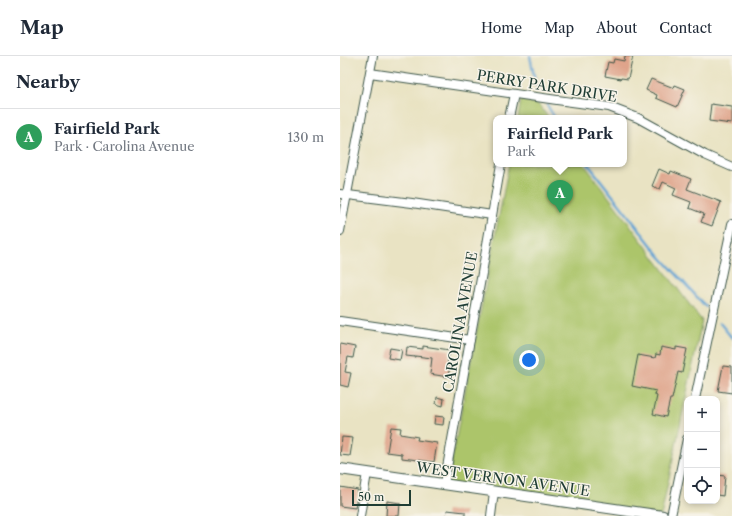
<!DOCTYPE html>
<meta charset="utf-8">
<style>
body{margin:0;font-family:"Libre Caslon Text",serif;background:#f2f2f3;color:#1f2937}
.controls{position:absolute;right:12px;bottom:12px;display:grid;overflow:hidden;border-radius:8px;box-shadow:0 2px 6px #0003}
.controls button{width:36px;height:36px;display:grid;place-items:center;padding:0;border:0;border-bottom:1px solid #e0e1e3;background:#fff;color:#1f2937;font:20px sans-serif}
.scale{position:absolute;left:12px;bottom:10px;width:59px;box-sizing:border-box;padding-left:4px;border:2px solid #1f3d34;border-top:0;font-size:11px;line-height:14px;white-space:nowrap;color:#1f3d34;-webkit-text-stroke:3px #f7f3e8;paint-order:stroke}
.you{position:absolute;left:189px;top:304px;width:14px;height:14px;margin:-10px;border:3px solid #fff;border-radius:50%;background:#1a73e8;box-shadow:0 0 0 6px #1a73e833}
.badge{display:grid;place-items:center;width:26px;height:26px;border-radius:50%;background:#1a73e8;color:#fff;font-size:13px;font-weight:700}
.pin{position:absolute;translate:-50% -33px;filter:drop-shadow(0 1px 2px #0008)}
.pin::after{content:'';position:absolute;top:21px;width:14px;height:12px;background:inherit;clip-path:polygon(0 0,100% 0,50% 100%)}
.popup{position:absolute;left:153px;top:59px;width:134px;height:52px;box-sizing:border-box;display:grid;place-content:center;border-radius:8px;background:#fff;filter:drop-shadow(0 1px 3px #0005);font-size:13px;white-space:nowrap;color:#747a83}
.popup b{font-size:15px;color:#1f2937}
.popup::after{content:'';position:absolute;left:50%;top:100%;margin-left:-8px;border:8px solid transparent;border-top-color:#fff}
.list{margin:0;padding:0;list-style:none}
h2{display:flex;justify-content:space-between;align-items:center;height:52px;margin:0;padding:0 16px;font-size:17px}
h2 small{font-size:13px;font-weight:400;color:#747a83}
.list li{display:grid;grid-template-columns:26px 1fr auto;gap:12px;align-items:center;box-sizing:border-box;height:56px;padding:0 16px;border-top:1px solid #e0e1e3}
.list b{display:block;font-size:15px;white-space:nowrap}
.list p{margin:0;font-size:13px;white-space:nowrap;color:#747a83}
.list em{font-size:13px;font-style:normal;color:#747a83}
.icon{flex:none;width:22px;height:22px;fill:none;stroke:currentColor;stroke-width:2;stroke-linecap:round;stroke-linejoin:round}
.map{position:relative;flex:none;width:392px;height:460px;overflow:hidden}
header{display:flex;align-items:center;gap:24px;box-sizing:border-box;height:56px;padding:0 20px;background:#fff;border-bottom:1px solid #e0e1e3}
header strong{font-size:19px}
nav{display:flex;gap:22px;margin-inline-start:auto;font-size:14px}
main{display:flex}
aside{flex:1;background:#fff}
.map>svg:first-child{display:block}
.green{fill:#acc56b;stroke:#668150}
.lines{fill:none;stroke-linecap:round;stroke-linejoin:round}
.stream{stroke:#60a3d4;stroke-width:2.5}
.building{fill:#dfa48b}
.minor-casing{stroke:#3d5649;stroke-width:10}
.major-casing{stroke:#3d5649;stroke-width:12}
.minor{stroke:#fff;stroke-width:8}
.major{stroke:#fff;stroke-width:10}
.labels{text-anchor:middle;stroke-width:3;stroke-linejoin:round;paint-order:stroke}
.street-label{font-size:14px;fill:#1f3d34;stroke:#f7f3e8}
</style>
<header>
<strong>Map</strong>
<nav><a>Home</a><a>Map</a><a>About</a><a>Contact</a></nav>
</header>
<main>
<aside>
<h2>Nearby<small></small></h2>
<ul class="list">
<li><span class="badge" style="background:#2e9e5b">A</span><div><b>Fairfield Park</b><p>Park · Carolina Avenue</p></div><em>130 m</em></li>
</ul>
</aside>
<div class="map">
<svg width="392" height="460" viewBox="0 0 392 460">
<rect width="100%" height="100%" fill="#f7f3e8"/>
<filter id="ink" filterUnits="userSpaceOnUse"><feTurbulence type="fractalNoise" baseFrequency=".025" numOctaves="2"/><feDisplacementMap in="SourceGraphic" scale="8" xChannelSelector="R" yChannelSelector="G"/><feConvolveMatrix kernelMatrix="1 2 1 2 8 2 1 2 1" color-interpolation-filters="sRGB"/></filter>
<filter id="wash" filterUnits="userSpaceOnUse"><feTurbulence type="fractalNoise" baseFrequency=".012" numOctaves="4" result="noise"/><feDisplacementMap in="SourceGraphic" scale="16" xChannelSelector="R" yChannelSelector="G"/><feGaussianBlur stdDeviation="0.9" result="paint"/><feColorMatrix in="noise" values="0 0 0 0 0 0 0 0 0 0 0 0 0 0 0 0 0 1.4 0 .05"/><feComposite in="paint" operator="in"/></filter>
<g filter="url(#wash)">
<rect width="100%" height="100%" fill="#e9e3c3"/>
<g class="green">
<path d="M181,44L198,48L209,62H178Z"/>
<path d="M169,108H244L362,265L321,460L107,429Z"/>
</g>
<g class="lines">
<g class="stream">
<path d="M190,0L196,30"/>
<path d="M207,49L215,62"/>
<path d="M248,108L319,199L366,251"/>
<path d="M380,267L392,282"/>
</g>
</g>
<g id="blocks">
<g class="building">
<path d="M285,0H293L288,23L281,22V23L265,20L268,6L273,7L274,3L284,5Z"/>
<path d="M311,23L334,32L335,29L345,33L337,51L316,42L317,39L306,34Z"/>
<path d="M371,48L392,51V68L369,65Z"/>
<path d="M319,113L330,118L331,115L351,123L347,133L381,146L372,170L361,166L364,158L349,152L351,146L333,139L336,132L323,126L320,133L312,130Z"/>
<path d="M0,288L15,291L13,302L8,301L5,316L11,317L8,331L0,329Z"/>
<path d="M83,290L110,294L107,310H110L108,321L90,318L92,302L75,300V301L66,300L67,291L83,293Z"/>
<path d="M321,291L336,294V291L347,293L342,317L338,316L332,343H330L326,361L313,358L317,340L315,339L316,335L292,330L298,299L315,302L316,298L320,299Z"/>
<path d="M50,292L62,294L60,304L48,302Z"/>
<path d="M383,310L392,311V337L378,335Z"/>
<path d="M97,341L104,343L103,350L96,348Z"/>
<path d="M95,360L104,361L103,369L94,368Z"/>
<path d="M51,371L61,372L60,378L78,381L77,384L97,387L94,406L62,402V398L47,396Z"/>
<path d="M2,381L13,382L10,400L0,399Z"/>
<path d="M377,419L385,420L383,440L377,439Z"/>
<path d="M0,431L18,434L15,452L0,450Z"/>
<path d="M47,445L60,447L59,460H46Z"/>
<path d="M107,454L125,456V460H106Z"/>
</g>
</g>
</g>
<g filter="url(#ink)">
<use href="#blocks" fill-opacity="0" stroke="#3d5649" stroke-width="1"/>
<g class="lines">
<defs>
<g id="minor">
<path d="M30,17L217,44L269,51L298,62L365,99L392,111"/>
<path d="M169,62L174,38"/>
<path d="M0,138L72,147L152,159"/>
<path d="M0,175L33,0"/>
<path d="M0,265L130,284"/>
<path d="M355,343L392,168"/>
<path d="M104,428L142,217L161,108"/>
<path d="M20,460L27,417"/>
<path d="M151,460L154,436"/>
<path d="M331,460L347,383"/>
</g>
<path id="major" d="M0,413L323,460"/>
</defs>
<use href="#minor" class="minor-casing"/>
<use href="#major" class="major-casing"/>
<use href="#minor" class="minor"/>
<use href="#major" class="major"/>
</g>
</g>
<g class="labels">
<g class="street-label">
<text transform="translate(207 30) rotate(9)" y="5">PERRY PARK DRIVE</text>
<text transform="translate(120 266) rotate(-80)" y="5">CAROLINA AVENUE</text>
<text transform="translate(163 423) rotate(8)" y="5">WEST VERNON AVENUE</text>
</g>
</g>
</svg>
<div class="controls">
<button>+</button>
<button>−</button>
<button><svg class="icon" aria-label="locate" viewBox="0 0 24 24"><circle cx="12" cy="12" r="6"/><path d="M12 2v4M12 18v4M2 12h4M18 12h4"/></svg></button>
</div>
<div class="scale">50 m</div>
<div class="you"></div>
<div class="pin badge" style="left:220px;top:157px;background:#2e9e5b">A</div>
<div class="popup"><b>Fairfield Park</b>Park</div>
</div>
</main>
